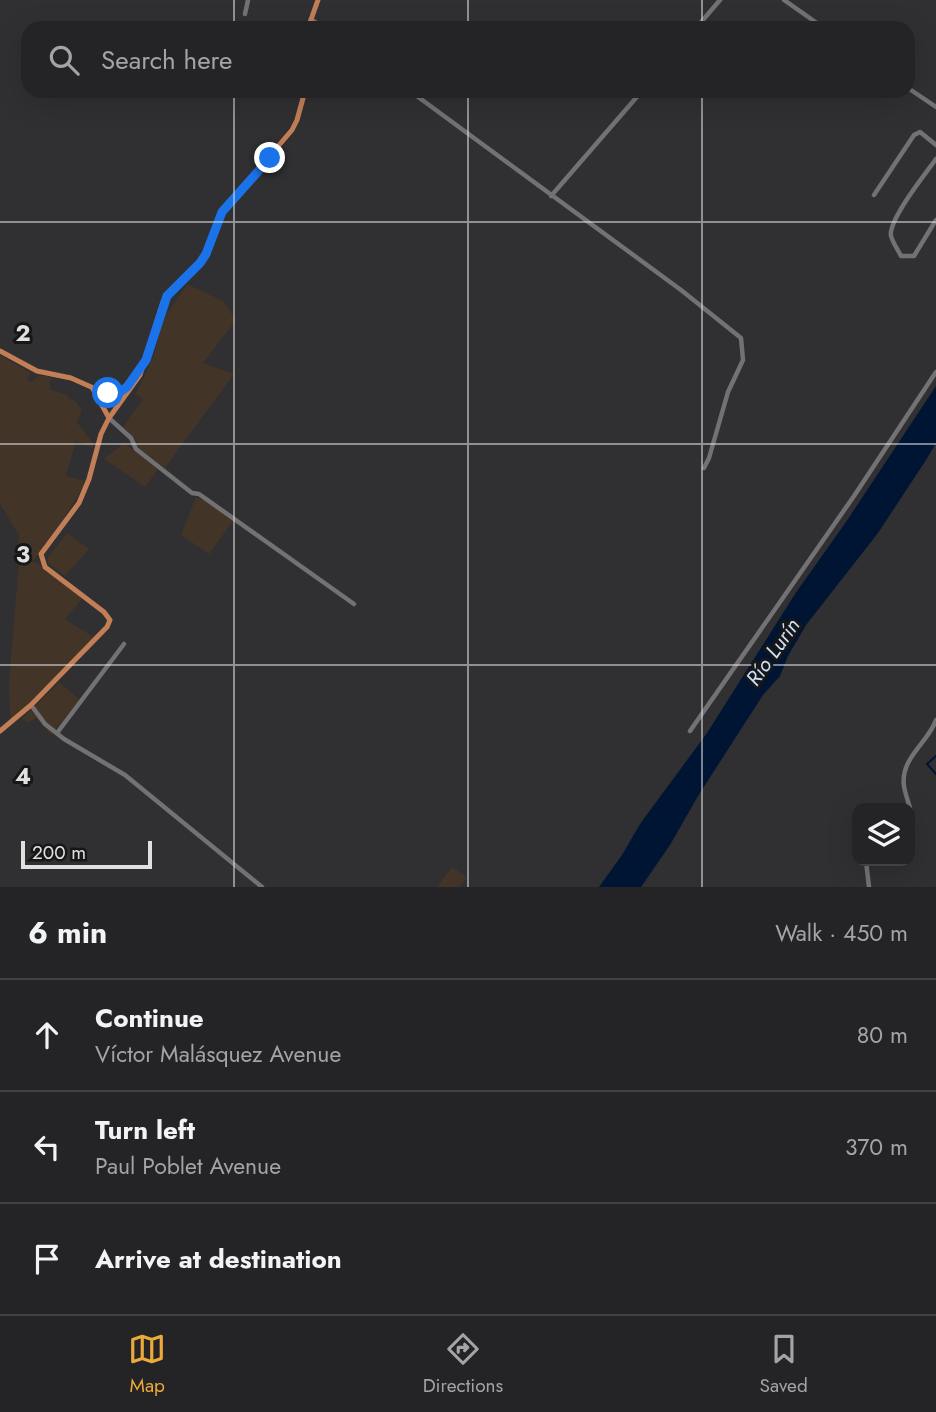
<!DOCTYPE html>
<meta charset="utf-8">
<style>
body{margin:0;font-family:Jost,sans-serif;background:#302f32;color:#f1f3f6}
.controls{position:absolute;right:21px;bottom:21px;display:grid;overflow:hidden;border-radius:14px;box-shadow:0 7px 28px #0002}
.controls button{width:63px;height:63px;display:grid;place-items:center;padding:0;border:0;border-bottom:2px solid #414042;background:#242325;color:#f1f3f6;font:35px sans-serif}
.scale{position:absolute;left:21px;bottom:18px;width:131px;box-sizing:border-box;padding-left:7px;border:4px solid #e1e0e1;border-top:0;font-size:19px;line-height:24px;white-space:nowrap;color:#e1e0e1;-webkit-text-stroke:5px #181718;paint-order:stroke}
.stop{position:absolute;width:21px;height:21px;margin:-16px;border:5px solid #1a73e8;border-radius:50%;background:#fff}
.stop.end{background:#1a73e8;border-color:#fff;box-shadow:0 2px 7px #0008}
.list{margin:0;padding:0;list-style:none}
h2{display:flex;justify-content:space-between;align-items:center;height:91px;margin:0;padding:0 28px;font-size:30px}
h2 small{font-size:23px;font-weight:400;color:#a3a4a7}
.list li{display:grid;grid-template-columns:46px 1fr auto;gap:21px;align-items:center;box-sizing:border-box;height:112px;padding:0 28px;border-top:2px solid #414042}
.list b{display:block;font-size:26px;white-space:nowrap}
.list p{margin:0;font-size:23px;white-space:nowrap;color:#a3a4a7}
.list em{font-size:23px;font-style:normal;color:#a3a4a7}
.icon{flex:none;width:38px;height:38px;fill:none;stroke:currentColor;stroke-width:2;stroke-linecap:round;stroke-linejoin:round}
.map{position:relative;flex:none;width:936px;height:887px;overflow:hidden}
.search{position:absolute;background:#242325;box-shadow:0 7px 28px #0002;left:21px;right:21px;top:21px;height:77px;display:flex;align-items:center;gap:18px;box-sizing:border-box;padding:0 24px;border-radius:21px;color:#a3a4a7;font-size:26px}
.sheet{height:427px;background:#242325}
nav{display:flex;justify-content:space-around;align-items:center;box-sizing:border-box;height:98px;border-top:2px solid #414042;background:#242325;font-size:19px;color:#a3a4a7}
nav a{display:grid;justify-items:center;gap:4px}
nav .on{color:#ebaa39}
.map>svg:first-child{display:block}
.industrial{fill:#423427}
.water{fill:#001534}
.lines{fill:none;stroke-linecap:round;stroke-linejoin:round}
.stream{stroke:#001534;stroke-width:2}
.minor{stroke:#727173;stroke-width:4.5}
.major{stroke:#c27e56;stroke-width:5}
.route{stroke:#1a73e8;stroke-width:9}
.grid{fill:none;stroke:#e1e0e1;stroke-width:2;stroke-opacity:0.55}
.labels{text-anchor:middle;stroke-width:6;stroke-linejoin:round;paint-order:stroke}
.water-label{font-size:21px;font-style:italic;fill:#cae0fd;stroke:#181718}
.grid-label{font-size:23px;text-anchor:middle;font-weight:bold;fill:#e1e0e1;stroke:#181718;stroke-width:6;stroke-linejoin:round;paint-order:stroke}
</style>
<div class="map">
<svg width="936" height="887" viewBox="0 0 936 887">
<rect width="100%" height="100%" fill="#302f31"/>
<g class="industrial">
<path d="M187,284L223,301L236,320L203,363L234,374L165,468L139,449L135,438L123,427L143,399L136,394L154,355L161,328L167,314Z"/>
<path d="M0,355L31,373L27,380L31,382L40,375L53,378L49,383L51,390L68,395V398L75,401L82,410L77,422L93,443V448L76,441L66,476L84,481L83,487L62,522L34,560L17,557L19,535L0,504Z"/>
<path d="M124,443L158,469L145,487L104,459Z"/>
<path d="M196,497L208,502L233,521L209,554L181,535Z"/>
<path d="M67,533L89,549L65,576L48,563V557Z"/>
<path d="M19,561L35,562L83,598L65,619L95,638L14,718L10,717L9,683Z"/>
<path d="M59,682L80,700L51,735L36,718L27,723L22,719Z"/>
<path d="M452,867L467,877L459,887H437Z"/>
</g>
<path class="water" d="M936,386V443L926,460L878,533L806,625L788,656L780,676L763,695L698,796L670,845L641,887H599L622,855L640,824L707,733L795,594L846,522Z"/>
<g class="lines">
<path class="stream" d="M936,756L927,764L936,774"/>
<g class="minor">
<path d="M784,0L824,28"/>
<path d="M245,14L248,0"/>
<path d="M311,19L324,28"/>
<path d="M696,28L720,0"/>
<path d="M908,88L936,107"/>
<path d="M410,91L681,290L741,338L743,360L728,392L709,458L704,468"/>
<path d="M936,159C926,173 888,220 891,236C893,243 898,250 901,256H914L936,220"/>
<path d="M874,195L914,135L920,132L936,145"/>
<path d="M551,196L642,91"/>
<path d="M109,418L131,438L136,449L192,493L199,494L354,604"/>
<path d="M31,705L45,724L64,739L125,775L262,887"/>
<path d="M690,731L854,496L936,372"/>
<path d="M57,733L124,644"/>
<path d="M910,808C908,801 905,793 904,786C900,758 928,743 936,720"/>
<path d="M910,809V824"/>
<path d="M866,861L869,887"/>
</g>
<g class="major">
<path d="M308,28L318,0"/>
<path d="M0,351L37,371L71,378L98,390L120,392L138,372"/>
<path d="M93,389L109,418"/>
<path d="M0,731L31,705L107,627L110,620L104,612L45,567L41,554L79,503L89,479L101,434L109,418L140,375L163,302L200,263L206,254L222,212L292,130L297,120L305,91"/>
</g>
</g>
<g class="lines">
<path class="route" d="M108,393L120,392L127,387L146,360L167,296L200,263L206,254L222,212L270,158"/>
</g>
<path class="grid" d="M234,0V28M468,0V28M702,0V28M234,91V887M468,91V887M702,91V887M0,222H936M0,444H936M0,665H936"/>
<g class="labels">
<g class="water-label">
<text transform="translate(773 652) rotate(-55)" y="7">Río Lurín</text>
</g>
</g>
<g class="grid-label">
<text x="23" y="341">2</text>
<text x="23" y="562">3</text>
<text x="23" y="784">4</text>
</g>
</svg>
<div class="controls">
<button><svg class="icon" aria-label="layers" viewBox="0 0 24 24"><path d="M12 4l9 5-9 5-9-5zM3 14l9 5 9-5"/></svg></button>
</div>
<div class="scale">200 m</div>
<div class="stop" style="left:108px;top:393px"></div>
<div class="stop end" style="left:270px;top:158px"></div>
<div class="search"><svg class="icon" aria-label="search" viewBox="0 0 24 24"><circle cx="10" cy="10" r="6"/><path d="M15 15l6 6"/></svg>Search here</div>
</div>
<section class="sheet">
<h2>6 min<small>Walk · 450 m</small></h2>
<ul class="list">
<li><svg class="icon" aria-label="ahead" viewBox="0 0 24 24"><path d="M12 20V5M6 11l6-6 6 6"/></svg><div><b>Continue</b><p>Víctor Malásquez Avenue</p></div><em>80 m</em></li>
<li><svg class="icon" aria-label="left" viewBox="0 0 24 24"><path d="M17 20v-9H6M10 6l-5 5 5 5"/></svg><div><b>Turn left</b><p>Paul Poblet Avenue</p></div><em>370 m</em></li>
<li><svg class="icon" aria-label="arrive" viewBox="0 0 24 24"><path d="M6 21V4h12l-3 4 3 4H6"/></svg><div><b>Arrive at destination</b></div></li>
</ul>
</section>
<nav>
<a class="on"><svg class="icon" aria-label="map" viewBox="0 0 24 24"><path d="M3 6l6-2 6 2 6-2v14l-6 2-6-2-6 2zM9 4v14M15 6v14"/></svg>Map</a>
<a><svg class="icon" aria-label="directions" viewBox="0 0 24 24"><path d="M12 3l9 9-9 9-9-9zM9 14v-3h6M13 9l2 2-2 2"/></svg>Directions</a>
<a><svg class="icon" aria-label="saved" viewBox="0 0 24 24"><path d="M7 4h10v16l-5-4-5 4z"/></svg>Saved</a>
</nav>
